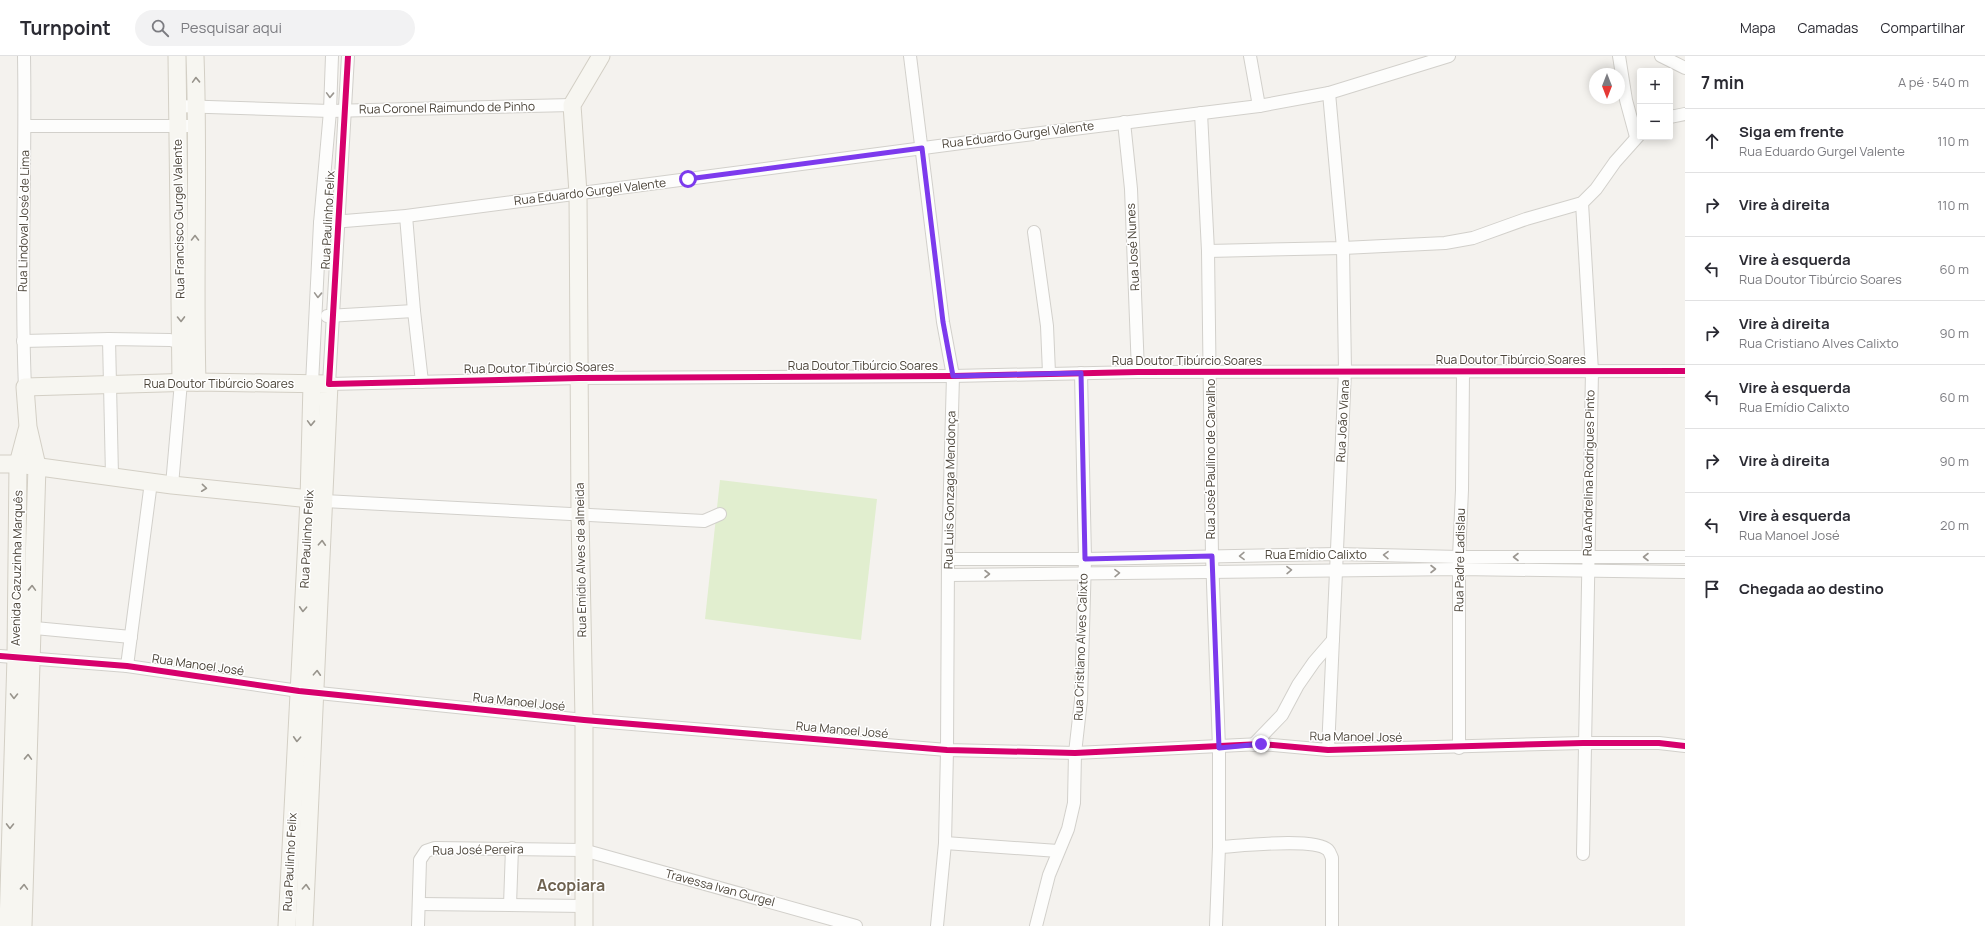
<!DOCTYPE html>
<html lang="pt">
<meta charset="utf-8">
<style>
body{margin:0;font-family:Manrope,sans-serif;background:#f2f2f3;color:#2b2b33}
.controls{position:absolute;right:12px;top:12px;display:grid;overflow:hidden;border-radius:4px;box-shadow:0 2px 10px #0003}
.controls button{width:36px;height:36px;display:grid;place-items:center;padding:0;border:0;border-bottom:1px solid #e1e1e2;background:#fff;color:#2b2b33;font:20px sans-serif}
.compass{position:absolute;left:1589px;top:12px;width:36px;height:36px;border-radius:50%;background:#fff;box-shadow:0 2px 10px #0003;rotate:180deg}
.stop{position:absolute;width:12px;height:12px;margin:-9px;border:3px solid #7c3aed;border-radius:50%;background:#fff}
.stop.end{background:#7c3aed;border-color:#fff;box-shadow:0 1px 4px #0008}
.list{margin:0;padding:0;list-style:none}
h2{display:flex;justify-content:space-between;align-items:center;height:52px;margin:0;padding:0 16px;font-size:17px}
h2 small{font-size:13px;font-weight:400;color:#7c7c81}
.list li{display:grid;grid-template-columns:26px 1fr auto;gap:12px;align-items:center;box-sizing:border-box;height:64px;padding:0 16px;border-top:1px solid #e1e1e2}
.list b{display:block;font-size:15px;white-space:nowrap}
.list p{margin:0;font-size:13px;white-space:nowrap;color:#7c7c81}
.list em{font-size:13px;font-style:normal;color:#7c7c81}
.icon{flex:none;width:22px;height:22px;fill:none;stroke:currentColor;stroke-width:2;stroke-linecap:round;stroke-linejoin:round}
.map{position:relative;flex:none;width:1685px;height:870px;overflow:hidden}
header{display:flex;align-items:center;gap:24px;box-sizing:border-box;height:56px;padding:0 20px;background:#fff;border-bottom:1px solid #e1e1e2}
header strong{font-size:19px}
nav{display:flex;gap:22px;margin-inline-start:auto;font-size:14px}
.search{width:280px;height:36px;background:#f2f2f3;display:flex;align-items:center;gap:10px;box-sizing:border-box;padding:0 14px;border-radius:22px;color:#7c7c81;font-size:15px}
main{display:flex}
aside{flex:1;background:#fff}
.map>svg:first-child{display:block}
.green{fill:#e1eecf}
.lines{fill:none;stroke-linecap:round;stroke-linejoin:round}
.street-casing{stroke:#d2d0cb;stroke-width:14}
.secondary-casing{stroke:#d3cfc5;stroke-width:19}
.street{stroke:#fdfdfc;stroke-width:12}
.secondary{stroke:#f7f6f1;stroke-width:17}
.cycleway-casing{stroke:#fff;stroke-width:8}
.cycleway{stroke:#d6006c;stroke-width:6}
.oneway{stroke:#98948c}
.oneway2{stroke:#9b9791}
.route{stroke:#7c3aed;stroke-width:5}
.labels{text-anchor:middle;stroke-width:3;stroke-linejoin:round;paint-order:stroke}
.street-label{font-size:12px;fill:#4b4439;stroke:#fff}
.district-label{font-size:16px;font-weight:bold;fill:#6e6250;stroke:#fff}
</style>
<header>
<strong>Turnpoint</strong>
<div class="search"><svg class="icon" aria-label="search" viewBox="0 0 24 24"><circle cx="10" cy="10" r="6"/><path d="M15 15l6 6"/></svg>Pesquisar aqui</div>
<nav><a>Mapa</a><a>Camadas</a><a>Compartilhar</a></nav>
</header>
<main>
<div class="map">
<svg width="1685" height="870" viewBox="0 0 1685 870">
<rect width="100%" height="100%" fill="#f4f2ee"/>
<path class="green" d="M720,424L877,443L861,584L705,563Z"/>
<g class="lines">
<defs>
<g id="street">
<path d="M24,0C26,110 20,221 25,331"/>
<path d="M348,0L329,328L579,322L953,320L1138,316L1685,315"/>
<path d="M910,0L943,266L953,320L948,503L947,694L945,787L937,870"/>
<path d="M1250,0L1259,50"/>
<path d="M1619,0L1626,44L1636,81"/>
<path d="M1661,0L1685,12"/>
<path d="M177,50L330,55L572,49"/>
<path d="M1201,57L1208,195L1212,500L1219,692V791L1216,870"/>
<path d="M1670,61L1685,58"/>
<path d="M1124,66L1131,133L1138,316"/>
<path d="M26,70H196"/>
<path d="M1582,147L1592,315L1583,798"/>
<path d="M406,160L414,255L422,326"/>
<path d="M320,167L406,160L969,86L1259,50L1329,37L1449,0"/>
<path d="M1034,176L1047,270L1049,317"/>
<path d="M1208,195L1343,192L1445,187L1473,182L1526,163L1582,147L1596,133L1615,106L1640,78"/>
<path d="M327,260L414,255"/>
<path d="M109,283L112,420"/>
<path d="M23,285L109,283L170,284L187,288"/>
<path d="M312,328L320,167L330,55L332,0"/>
<path d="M172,429L181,326"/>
<path d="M324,445L704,465L720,458"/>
<path d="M948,503H1085L1337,498L1459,501H1685"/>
<path d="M948,519L1459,513L1685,516"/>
<path d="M24,571L131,581"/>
<path d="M0,600L127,610L299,635L584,664L947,694L1075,697L1261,688L1328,694L1583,687H1659L1685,690"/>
<path d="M127,610L151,426"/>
<path d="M1253,689L1282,659L1298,629L1314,606L1333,584"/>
<path d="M1459,692V501L1462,434L1463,316"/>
<path d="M1328,694L1345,315L1343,192L1329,37"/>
<path d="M945,787L1058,795"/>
<path d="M1219,791C1239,790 1315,781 1328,794C1330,796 1331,800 1332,802V870"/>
<path d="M419,848L584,850"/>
<path d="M510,849L512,792"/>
<path d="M418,870L420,804L426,795L435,792L583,794L856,870"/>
<path d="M1036,870L1049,819L1068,773L1074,747L1075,697L1081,644L1085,503L1081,317"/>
</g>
<g id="secondary">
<path d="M177,0L181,326"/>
<path d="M195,0C199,109 194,217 197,326"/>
<path d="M0,408H18L172,429L320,444"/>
<path d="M8,870L16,601L18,408L27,374"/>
<path d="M23,870L37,410L28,371L25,331L197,326L329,328L304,870"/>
<path d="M287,870L309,444L312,328"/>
<path d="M584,870V664L580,458L578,137L572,49L601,0"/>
</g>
</defs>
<use href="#street" class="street-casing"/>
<use href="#secondary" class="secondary-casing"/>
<use href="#street" class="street"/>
<use href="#secondary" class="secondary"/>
<defs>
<g id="cycleway">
<path d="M348,0L329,328L579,322L953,320L1138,316L1685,315"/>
<path d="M0,600L127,610L299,635L584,664L947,694L1075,697L1261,688L1328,694L1583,687H1659L1685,690"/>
</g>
</defs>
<use href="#cycleway" class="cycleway-casing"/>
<use href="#cycleway" class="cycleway"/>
</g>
<defs><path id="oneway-chevron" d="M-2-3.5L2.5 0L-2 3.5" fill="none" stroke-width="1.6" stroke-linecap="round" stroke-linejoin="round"/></defs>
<g class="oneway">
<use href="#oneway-chevron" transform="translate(196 24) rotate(-92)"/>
<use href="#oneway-chevron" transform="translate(195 182) rotate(-90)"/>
<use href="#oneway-chevron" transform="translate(181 263) rotate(89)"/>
<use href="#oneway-chevron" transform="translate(311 367) rotate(92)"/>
<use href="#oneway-chevron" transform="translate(204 432) rotate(6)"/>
<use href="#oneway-chevron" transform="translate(322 487) rotate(-87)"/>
<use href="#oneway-chevron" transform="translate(32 532) rotate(-88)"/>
<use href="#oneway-chevron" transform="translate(303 553) rotate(93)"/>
<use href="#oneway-chevron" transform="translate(317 617) rotate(-87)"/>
<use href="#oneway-chevron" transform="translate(14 640) rotate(91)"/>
<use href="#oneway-chevron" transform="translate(297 683) rotate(93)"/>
<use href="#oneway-chevron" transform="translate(28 701) rotate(-88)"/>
<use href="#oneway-chevron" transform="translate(10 770) rotate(91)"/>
<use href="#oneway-chevron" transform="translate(24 831) rotate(-88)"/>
<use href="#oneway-chevron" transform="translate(306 831) rotate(-87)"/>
</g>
<g class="oneway2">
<use href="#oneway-chevron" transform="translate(330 39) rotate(92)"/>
<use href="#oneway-chevron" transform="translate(318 239) rotate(92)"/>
<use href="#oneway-chevron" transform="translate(1386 499) rotate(-179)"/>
<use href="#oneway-chevron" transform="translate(1242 500) rotate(179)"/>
<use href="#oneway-chevron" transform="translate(1516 501) rotate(180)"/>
<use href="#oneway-chevron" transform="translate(1646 501) rotate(-180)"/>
<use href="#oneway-chevron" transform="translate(1433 513)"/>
<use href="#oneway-chevron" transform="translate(1289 514) rotate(-1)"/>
<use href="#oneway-chevron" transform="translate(1117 517) rotate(-1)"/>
<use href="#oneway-chevron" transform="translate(987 518)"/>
</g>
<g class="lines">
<path class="route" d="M688,123L922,92L943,266L953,320L1081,317L1085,503L1212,500L1219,692L1261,688"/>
</g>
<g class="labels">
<g class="street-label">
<text transform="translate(447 52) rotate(-1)" y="4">Rua Coronel Raimundo de Pinho</text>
<text transform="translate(1018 79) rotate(-7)" y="4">Rua Eduardo Gurgel Valente</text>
<text transform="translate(590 136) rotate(-7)" y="4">Rua Eduardo Gurgel Valente</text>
<text transform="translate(179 163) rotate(-91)" y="4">Rua Francisco Gurgel Valente</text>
<text transform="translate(328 164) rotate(-87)" y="4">Rua Paulinho Felix</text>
<text transform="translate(24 165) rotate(-89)" y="4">Rua Lindoval José de Lima</text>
<text transform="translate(1133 191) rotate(-93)" y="4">Rua José Nunes</text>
<text x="1511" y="308">Rua Doutor Tibúrcio Soares</text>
<text x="1187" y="309">Rua Doutor Tibúrcio Soares</text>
<text x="863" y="314">Rua Doutor Tibúrcio Soares</text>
<text transform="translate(539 312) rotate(-1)" y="4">Rua Doutor Tibúrcio Soares</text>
<text x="219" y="332">Rua Doutor Tibúrcio Soares</text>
<text transform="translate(1343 365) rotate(-87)" y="4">Rua João Viana</text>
<text transform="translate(1211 403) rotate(-90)" y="4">Rua José Paulino de Carvalho</text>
<text transform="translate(1589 417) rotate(-89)" y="4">Rua Andrelina Rodrigues Pinto</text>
<text transform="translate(950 434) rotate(-89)" y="4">Rua Luis Gonzaga Mendonça</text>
<text transform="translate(307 483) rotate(-87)" y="4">Rua Paulinho Felix</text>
<text x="1316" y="503">Rua Emídio Calixto</text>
<text transform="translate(581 504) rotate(-91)" y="4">Rua Emídio Alves de almeida</text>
<text transform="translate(1460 504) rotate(-89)" y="4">Rua Padre Ladislau</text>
<text transform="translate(17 512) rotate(-89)" y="4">Avenida Cazuzinha Marquês</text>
<text transform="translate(1081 591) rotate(-88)" y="4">Rua Cristiano Alves Calixto</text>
<text transform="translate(198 609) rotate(8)" y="4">Rua Manoel José</text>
<text transform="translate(519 646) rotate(6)" y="4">Rua Manoel José</text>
<text transform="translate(842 674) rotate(5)" y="4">Rua Manoel José</text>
<text transform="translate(1356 681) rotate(1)" y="4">Rua Manoel José</text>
<text transform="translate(478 794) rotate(-1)" y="4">Rua José Pereira</text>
<text transform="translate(290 806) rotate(-87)" y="4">Rua Paulinho Felix</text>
<text transform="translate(720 832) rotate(15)" y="4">Travessa Ivan Gurgel</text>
</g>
<g class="district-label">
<text x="571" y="835">Acopiara</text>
</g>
</g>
</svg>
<div class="controls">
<button>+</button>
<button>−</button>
</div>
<svg class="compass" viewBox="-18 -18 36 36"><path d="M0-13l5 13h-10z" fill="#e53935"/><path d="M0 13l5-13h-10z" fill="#7c7c81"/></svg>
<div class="stop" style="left:688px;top:123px"></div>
<div class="stop end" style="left:1261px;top:688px"></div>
</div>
<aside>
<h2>7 min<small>A pé · 540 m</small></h2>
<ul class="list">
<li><svg class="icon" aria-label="ahead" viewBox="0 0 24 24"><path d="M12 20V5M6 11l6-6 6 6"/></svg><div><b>Siga em frente</b><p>Rua Eduardo Gurgel Valente</p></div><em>110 m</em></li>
<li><svg class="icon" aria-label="right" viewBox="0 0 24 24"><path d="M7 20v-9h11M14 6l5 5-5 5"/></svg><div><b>Vire à direita</b></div><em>110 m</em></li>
<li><svg class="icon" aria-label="left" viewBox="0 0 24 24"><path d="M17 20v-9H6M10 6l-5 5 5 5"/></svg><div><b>Vire à esquerda</b><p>Rua Doutor Tibúrcio Soares</p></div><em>60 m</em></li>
<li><svg class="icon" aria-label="right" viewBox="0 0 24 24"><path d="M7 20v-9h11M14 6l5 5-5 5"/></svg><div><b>Vire à direita</b><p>Rua Cristiano Alves Calixto</p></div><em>90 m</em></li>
<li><svg class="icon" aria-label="left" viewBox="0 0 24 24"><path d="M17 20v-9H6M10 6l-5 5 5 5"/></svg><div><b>Vire à esquerda</b><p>Rua Emídio Calixto</p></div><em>60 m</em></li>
<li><svg class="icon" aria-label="right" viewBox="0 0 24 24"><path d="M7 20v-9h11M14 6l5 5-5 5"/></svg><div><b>Vire à direita</b></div><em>90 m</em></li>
<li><svg class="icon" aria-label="left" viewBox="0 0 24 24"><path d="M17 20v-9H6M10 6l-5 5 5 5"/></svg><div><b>Vire à esquerda</b><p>Rua Manoel José</p></div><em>20 m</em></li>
<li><svg class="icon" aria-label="arrive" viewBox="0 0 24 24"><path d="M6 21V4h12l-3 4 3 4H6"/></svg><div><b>Chegada ao destino</b></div></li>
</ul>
</aside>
</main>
